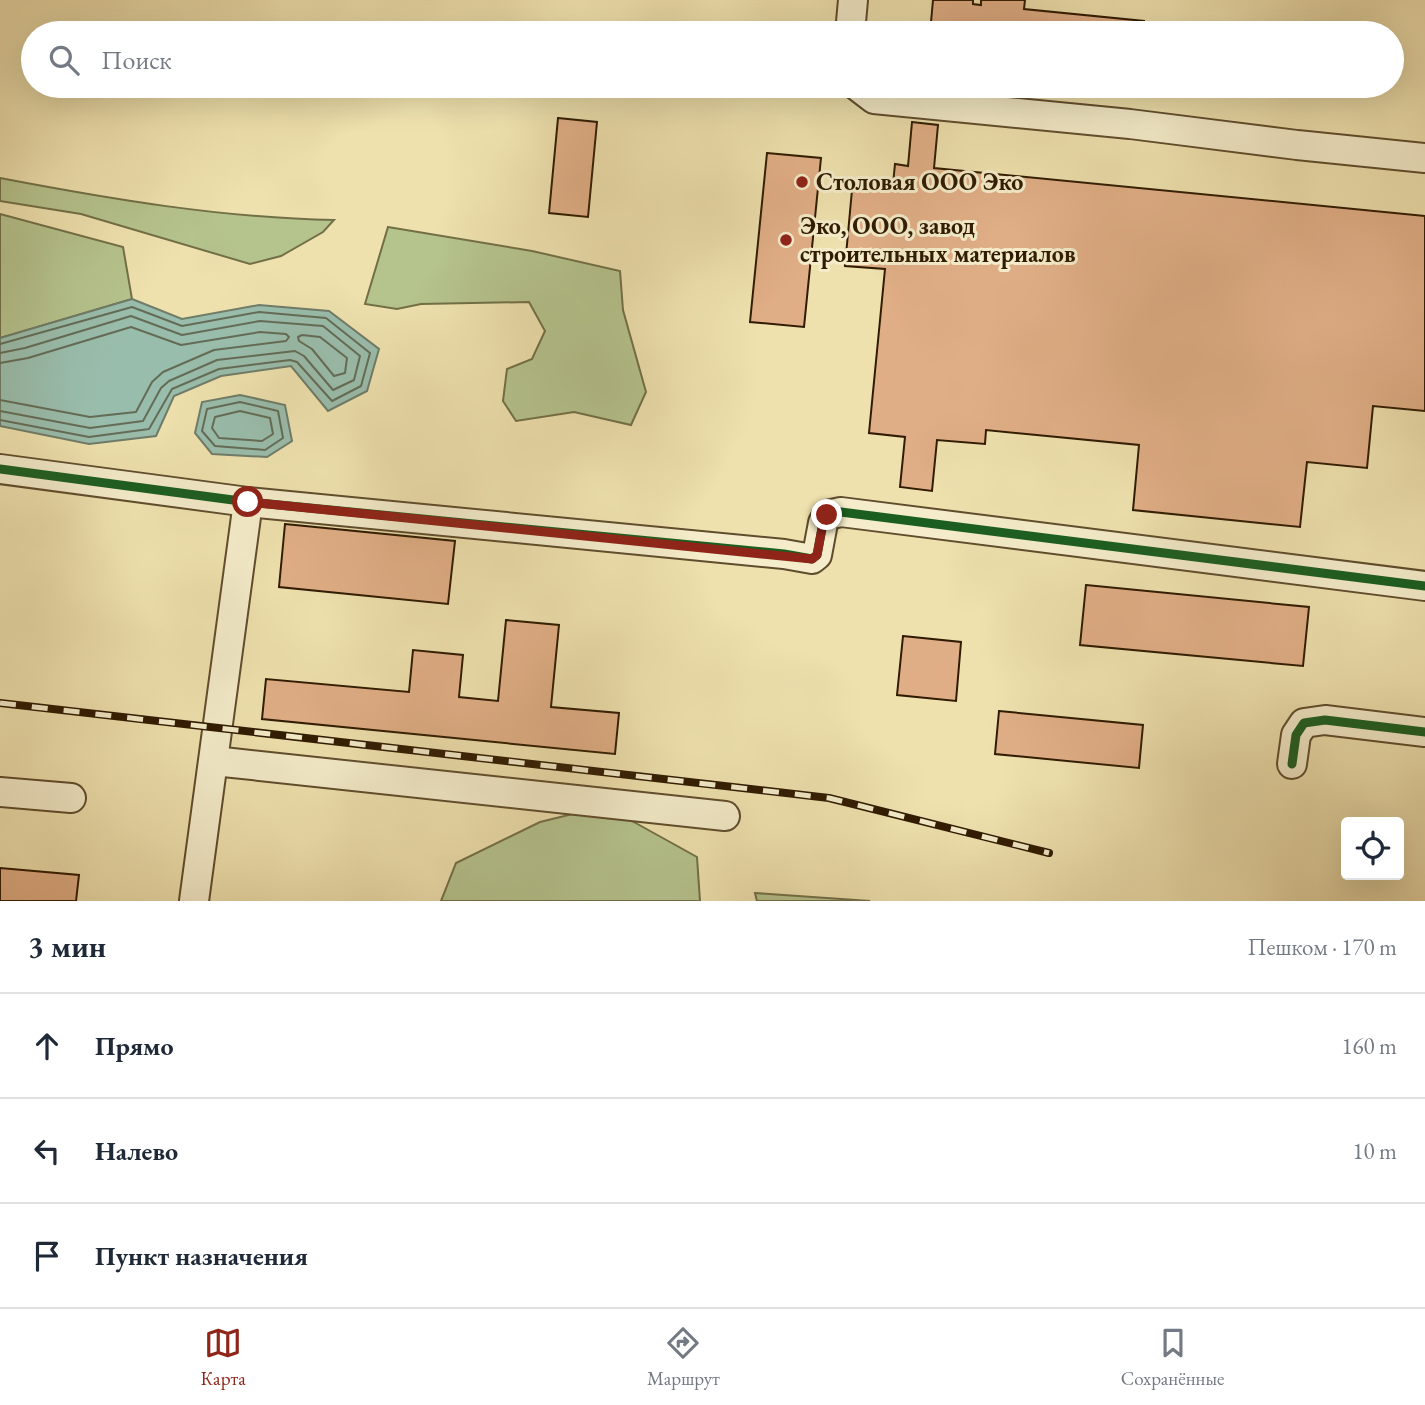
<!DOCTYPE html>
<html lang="ru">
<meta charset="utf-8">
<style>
body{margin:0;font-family:"EB Garamond",serif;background:#f6f6f7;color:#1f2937}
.controls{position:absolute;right:21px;bottom:21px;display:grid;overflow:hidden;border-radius:7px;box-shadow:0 7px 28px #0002}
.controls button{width:63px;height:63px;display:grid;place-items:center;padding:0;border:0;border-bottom:2px solid #e0e1e3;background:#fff;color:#1f2937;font:35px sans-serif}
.stop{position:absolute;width:21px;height:21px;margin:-16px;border:5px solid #8f2418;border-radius:50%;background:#fff}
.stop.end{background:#8f2418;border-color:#fff;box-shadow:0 2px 7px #0008}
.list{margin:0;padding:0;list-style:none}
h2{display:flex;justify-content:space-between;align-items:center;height:91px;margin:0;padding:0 28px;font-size:30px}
h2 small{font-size:23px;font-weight:400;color:#747a83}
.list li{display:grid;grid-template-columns:46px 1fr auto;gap:21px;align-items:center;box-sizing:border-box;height:105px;padding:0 28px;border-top:2px solid #e0e1e3}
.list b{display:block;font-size:26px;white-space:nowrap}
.list em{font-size:23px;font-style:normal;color:#747a83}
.icon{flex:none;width:38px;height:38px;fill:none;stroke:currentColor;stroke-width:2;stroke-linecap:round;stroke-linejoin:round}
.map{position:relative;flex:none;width:1425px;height:901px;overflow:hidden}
.search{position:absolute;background:#fff;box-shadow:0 7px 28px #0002;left:21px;right:21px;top:21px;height:77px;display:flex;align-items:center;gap:18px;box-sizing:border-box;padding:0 24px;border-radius:38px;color:#747a83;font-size:26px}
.sheet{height:406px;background:#fff}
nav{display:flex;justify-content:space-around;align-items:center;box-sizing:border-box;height:98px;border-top:2px solid #e0e1e3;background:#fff;font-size:19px;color:#747a83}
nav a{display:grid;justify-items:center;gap:4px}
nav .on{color:#8f2418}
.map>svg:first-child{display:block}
.green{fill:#b5c38d;stroke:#726f47;stroke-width:2}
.water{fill:#99bdac;stroke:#6f7c68;stroke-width:2}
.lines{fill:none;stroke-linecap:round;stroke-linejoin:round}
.shore{stroke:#646c56;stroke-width:2}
.building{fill:#e0ae86;stroke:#301b01;stroke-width:2}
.minor-casing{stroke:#604c2c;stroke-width:32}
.minor{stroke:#f4ecca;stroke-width:28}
.rail-casing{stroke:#301b01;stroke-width:8}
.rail{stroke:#f4ecca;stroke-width:5;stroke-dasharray:16;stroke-linecap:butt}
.cycleway-casing{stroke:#f4ecca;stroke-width:13}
.cycleway{stroke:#1b5e20;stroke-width:9}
.route{stroke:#8f2418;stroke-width:9}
.poi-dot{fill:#8f2418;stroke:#f4ecca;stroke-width:2.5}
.labels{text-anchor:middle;stroke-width:6;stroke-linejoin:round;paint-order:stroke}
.poi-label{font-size:24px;font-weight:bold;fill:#301b01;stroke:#f4ecca;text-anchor:start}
</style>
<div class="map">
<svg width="1425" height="901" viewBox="0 0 1425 901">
<rect width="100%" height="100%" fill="#eee1ae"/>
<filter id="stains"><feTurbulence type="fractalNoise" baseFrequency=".00286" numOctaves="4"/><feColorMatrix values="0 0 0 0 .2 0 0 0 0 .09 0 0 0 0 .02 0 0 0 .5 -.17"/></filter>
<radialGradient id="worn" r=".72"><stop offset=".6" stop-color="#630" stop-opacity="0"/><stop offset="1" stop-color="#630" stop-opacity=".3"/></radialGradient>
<g class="green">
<path d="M0,178C110,199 222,218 334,220L323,232L281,256L250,264L81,214L0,201Z"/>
<path d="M0,214L123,247L132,299L0,338Z"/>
<path d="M388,227L532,251L620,271L623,310L646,392L631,425L574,412L516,421L503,401L507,369L532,359L545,331L529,302L421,304L397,309L365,304Z"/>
<path d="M605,806L697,857L700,901H441L456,863L540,822Z"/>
<path d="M755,893L870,901H757Z"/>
</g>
<g class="water">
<path d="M132,299L182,319L259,305L329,311L379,349L367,391L328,411L291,366L221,376L174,396L156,436L89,444L0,426V338Z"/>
<path d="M240,395L285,405L292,441L267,457L212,454L195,433L202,402Z"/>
</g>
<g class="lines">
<g class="shore">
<path d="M302,335L320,337L347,358L345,373L334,376L312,349L299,341L298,337Z"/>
<path d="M0,344L132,307L182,326L259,312L326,318L370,353L361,386L332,401L297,362L290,360L219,369L172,389L149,429L89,437L0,420"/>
<path d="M0,353L25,348L131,316L182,335L260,321L323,326L360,356L354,380L333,390L304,356L295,351L217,360L169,381L161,388L143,421L90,428L0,411"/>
<path d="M0,363L28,358L131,327L181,345L260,332L286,334L289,337L286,341L214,350L163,372L152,382L136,412L90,417L0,400"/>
<path d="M240,402L278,411L283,438L265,450L215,446L202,431L207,409Z"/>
<path d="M240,411L270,418L273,434L262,441L219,438L212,428L215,417Z"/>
</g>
</g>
<g class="building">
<path d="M933,0H973V4L981,5V0H1025L1024,9L1144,21L1143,33H930Z"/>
<path d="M558,118L597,122L588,217L549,213Z"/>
<path d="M912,122L938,125L934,168L1425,216V411L1373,406L1367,468L1307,462L1300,527L1133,510L1139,445L986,430L985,444L937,440L932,491L900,487L905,437L869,433L885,269L845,266L853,179L893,184L895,164L908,166Z"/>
<path d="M767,153L821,158L804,327L750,322Z"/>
<path d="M285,524L455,541L448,604L279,587Z"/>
<path d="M1086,585L1309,607L1303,666L1080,645Z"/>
<path d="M506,620L559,625L551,707L619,713L615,754L262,719L266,679L409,692L413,650L463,655L459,697L498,701Z"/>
<path d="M903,636L961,642L956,701L897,695Z"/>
<path d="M999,711L1143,725L1139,768L995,754Z"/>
<path d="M0,868L79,875L76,901H0Z"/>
</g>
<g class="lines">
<defs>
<g id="minor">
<path d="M850,33L853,0"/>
<path d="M857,86L874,99L1130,124L1297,145L1425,158"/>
<path d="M0,469L248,502L784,554L812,559L817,555L823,523L827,515L841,512L1425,586"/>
<path d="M214,761L725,816"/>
<path d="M1292,764L1296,735L1304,723L1325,720L1425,732"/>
<path d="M0,792L71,798"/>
<path d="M194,901L248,502"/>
</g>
</defs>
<use href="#minor" class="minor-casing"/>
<use href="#minor" class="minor"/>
<defs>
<path id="rail" d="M0,703L829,798L1049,853"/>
</defs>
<use href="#rail" class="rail-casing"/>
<use href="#rail" class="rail"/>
<defs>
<g id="cycleway">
<path d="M0,469L248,502L784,554L812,559L817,555L823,523L827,515L841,512L1425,586"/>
<path d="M1292,764L1296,735L1304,723L1325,720L1425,732"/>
</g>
</defs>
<use href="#cycleway" class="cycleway-casing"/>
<use href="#cycleway" class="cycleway"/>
</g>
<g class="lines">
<path class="route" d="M248,502L812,559L817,555L823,523L827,515"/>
</g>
<g class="poi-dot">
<circle cx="802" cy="182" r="7"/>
<circle cx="786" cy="240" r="7"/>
</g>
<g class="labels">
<g class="poi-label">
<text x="816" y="190">Столовая ООО Эко</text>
<text x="800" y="234">Эко, ООО, завод<tspan x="800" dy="28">строительных материалов</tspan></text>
</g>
</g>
<rect width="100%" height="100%" filter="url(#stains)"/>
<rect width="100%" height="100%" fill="url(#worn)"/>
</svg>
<div class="controls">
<button><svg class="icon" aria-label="locate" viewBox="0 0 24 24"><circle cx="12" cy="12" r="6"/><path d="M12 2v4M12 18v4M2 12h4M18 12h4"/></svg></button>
</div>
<div class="stop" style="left:248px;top:502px"></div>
<div class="stop end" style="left:827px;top:515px"></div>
<div class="search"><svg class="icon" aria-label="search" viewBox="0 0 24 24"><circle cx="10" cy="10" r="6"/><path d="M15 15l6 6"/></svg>Поиск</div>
</div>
<section class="sheet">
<h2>3 мин<small>Пешком · 170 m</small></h2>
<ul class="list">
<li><svg class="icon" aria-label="ahead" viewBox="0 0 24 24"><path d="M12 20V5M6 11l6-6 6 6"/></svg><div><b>Прямо</b></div><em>160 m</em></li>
<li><svg class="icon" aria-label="left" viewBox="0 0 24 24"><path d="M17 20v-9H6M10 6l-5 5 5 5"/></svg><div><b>Налево</b></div><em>10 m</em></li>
<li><svg class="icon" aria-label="arrive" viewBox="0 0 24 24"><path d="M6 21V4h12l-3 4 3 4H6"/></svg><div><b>Пункт назначения</b></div></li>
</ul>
</section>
<nav>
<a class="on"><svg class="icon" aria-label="map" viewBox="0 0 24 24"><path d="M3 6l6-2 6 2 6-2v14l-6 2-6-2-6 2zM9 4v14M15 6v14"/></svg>Карта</a>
<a><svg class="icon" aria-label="directions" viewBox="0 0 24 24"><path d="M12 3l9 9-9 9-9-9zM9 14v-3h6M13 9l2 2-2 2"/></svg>Маршрут</a>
<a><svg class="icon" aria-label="saved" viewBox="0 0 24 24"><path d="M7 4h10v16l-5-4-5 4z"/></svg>Сохранённые</a>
</nav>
